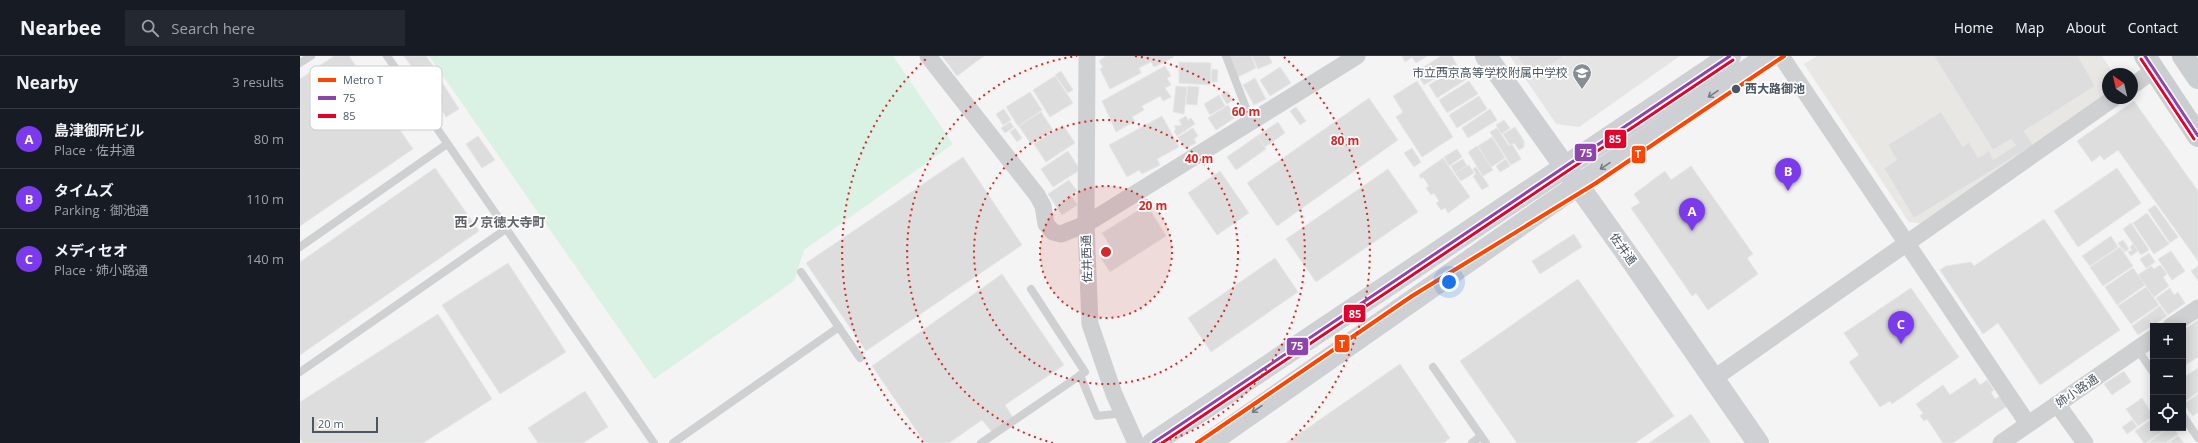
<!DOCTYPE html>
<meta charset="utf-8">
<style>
body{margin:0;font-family:"Open Sans","Noto Sans JP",sans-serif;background:#242831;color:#f1f3f6}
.controls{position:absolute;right:12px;bottom:12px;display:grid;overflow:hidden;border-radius:0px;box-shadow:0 2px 10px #0003}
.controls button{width:36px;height:36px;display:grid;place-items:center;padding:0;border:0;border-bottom:1px solid #363941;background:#171b24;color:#f1f3f6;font:20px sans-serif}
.compass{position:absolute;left:1802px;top:12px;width:36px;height:36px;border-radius:50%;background:#171b24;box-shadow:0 2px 10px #0003;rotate:326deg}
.scale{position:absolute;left:12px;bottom:10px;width:66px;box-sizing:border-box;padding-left:4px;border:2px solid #4a5661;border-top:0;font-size:11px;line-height:14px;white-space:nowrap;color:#4a5661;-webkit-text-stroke:3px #fff;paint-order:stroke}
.you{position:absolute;left:1149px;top:226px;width:14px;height:14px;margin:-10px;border:3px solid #fff;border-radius:50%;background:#1a73e8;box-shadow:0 0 0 6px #1a73e833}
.badge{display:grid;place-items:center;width:26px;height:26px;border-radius:50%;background:#7c3aed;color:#fff;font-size:13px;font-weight:700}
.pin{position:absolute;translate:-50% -33px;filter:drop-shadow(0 1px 2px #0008)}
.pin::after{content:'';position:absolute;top:21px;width:14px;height:12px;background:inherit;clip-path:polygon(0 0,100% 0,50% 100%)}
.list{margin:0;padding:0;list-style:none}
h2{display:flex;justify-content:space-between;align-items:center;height:52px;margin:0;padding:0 16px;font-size:17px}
h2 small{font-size:13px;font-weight:400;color:#9ea1a6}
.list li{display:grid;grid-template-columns:26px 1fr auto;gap:12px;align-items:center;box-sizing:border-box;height:60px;padding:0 16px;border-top:1px solid #363941}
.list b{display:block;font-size:15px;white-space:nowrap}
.list p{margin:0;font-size:13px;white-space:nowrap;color:#9ea1a6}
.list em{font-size:13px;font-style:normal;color:#9ea1a6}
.icon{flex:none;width:22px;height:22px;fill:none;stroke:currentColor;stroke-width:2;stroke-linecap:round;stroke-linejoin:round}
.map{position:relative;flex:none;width:1898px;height:387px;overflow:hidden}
header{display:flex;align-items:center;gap:24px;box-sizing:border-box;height:56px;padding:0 20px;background:#171b24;border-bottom:1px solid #363941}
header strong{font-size:19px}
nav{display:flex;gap:22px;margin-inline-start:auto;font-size:14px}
.search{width:280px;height:36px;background:#242831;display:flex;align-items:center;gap:10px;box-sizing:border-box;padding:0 14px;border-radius:0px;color:#9ea1a6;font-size:15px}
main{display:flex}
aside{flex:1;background:#171b24}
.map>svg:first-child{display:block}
.commercial{fill:#e8e7e3}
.education{fill:#e6e5e6}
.green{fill:#d9f2e3}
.building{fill:#ddddde;stroke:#e5e6e7}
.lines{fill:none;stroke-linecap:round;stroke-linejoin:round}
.lane{stroke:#ced0d2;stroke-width:8}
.street{stroke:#ced0d2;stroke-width:17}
.secondary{stroke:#ced0d4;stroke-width:22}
.primary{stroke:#caced1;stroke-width:22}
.bus-1-casing{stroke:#fff;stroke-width:6}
.bus-2-casing{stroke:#fff;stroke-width:6}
.bus-1{stroke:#8e44ad;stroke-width:3}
.bus-2{stroke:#e4002b;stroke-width:3}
.metro-1-casing{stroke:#fff;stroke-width:7}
.metro-1{stroke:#ff4500;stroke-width:4}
.oneway{stroke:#727b84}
.ring{fill:none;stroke:#d62828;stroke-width:2;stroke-dasharray:2 4}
.stop-dot{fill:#4a5661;stroke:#fff;stroke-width:1.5}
.labels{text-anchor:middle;stroke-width:3.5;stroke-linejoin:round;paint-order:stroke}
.poi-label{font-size:12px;fill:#4a5661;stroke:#fff;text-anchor:end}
.stop-label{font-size:12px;font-weight:bold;fill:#4a5661;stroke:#fff;text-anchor:start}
.street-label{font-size:12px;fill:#4a5661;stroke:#fff}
.neighbourhood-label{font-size:13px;font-weight:bold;fill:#5f6368;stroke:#fff}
.key{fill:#fff;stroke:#c9ccd0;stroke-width:1}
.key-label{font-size:11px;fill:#4a5661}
.centre{fill:#d62828;stroke:#fff;stroke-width:2}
.ring-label{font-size:12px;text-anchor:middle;font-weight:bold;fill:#d62828;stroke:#fff;stroke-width:3.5;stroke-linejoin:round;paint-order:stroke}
.line-badge{stroke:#fff;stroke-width:1.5}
.badge-label{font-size:11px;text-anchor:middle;font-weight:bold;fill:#fff}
</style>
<header>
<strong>Nearbee</strong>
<div class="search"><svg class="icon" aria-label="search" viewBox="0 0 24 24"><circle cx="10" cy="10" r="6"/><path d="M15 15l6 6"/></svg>Search here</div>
<nav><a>Home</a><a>Map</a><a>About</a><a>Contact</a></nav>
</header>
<main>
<aside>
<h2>Nearby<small>3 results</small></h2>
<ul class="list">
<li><span class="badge">A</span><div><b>島津御所ビル</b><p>Place · 佐井通</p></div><em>80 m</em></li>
<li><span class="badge">B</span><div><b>タイムズ</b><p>Parking · 御池通</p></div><em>110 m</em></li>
<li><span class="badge">C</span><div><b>メディセオ</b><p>Place · 姉小路通</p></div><em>140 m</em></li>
</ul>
</aside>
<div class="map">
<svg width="1898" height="387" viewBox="0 0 1898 387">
<rect width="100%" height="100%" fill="#f4f4f4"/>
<path class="commercial" d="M1517,0H1802L1814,18H1808V39L1623,168L1609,166L1504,8Z"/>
<path class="education" d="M1210,0H1380L1279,71L1256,68Z"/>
<path class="green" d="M129,0H593L653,88L504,194L494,225L354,323Z"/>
<g class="building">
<path d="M34,0H49L113,93L0,170V23Z"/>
<path d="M104,0H126L136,14L121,24Z"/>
<path d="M642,0H684L657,20Z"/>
<path d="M806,0H873L874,1L854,11L851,6L839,12L841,17L810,33L800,13L803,11L799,5Z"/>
<path d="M929,0H951L956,12L938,21Z"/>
<path d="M952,0H969L972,7L958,13Z"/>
<path d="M1102,0H1127L1116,7L1112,1L1105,6Z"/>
<path d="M1141,0H1152L1157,9L1124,29L1116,16Z"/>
<path d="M1217,0H1264L1243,14L1240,9L1229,17Z"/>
<path d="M1634,0H1778L1795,30L1724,75L1733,89L1614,162L1584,112L1597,104L1588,89L1641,56L1663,91L1669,86L1678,102L1689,95L1693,104L1716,89L1711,83L1693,94Z"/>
<path d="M879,6L911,7L910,29L879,27Z"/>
<path d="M865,10L871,20L867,22L871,29L865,32L871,41L863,45L860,40L842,50L844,54L832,61L835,65L816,76L802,45Z"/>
<path d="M1159,10L1167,23L1137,42L1129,29Z"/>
<path d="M980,11L991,27L970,40L960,24Z"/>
<path d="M912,13L918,14L917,26H911Z"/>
<path d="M761,15L773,34L768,37L755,19Z"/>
<path d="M138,20L159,53L146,61L125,28Z"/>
<path d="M755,20L773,47L750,61L733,34Z"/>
<path d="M955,22L966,43L954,49L943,29Z"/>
<path d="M1117,25L1153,81L1122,101L1096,61L1103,56L1093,40Z"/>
<path d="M1169,25L1178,38L1147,57L1139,44Z"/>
<path d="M876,30L887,31L884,58L873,56Z"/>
<path d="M888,30L899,31L897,49L886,48Z"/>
<path d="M927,35L933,44L927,48L921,39Z"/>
<path d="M730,36L742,54L718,70L706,51Z"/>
<path d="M919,39L925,50L910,59L904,48Z"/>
<path d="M1179,40L1187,53L1157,72L1149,59Z"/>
<path d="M1069,42L1098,84L977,170L947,127Z"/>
<path d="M1834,45L1898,135V205L1818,94L1804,104L1800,99L1792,106L1777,85Z"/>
<path d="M928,49L936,61L916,74L908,62Z"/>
<path d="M996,51L1006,65L1000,69L990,55Z"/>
<path d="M704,53L711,64L703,69L696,58Z"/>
<path d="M1190,53L1197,64L1168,82L1162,72Z"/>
<path d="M741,56L753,74L731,88L719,70Z"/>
<path d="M862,60L879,91L857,103L860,109L842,118L839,114L827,121L809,89Z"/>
<path d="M886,60L888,64L891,62L895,68L877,80L874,75L876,73L874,70L882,69L879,64Z"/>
<path d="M1204,64L1210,72L1201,78L1196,69Z"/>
<path d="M710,66L714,71L705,77L701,72Z"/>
<path d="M978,66L985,77L965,91L957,80Z"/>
<path d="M763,69L775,87L746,106L734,88Z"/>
<path d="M1215,71L1224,85V91L1219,94L1214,87L1210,89L1203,78Z"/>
<path d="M715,72L722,82L717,86L710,76Z"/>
<path d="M893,72L898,80L894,83L896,87L885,93L878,81Z"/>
<path d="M1197,72L1209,90L1212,88L1221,103L1211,109L1190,76Z"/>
<path d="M178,80L195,104L182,112L166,88Z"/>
<path d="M957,80L966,93L936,114L927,101Z"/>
<path d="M1192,81L1205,102L1191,111L1178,90Z"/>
<path d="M1177,90L1193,114L1183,120L1168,96Z"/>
<path d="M1112,92L1121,106L1114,111L1104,97Z"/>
<path d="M1157,93L1162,101L1149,110L1144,101Z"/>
<path d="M768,95L780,114L753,131L741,113Z"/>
<path d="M663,101L722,189L566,295L506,207Z"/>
<path d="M1143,102L1170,141L1148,157L1145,152L1141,154L1136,147L1139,145L1134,137L1131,139L1126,132L1129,130L1123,121L1121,123L1119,119Z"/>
<path d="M1163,103L1167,110L1155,117L1151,110Z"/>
<path d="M1206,103L1210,110L1200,116L1196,110Z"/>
<path d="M1169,109L1174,117L1161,125L1155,117Z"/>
<path d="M1391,110L1453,198L1447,202L1458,218L1408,254L1396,237L1392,240L1331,152L1340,147L1334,138L1365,115L1371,124Z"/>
<path d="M1176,111L1189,130L1182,134L1173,120L1176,118L1173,113Z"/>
<path d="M135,112L179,175L0,299V206Z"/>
<path d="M1817,112L1841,147L1778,191L1754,155Z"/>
<path d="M1088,113L1118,156L1016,226L986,183Z"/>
<path d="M920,115L949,157L917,179L888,137Z"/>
<path d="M769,124L777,135L771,139L777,149L762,159L748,138Z"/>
<path d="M847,149L866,180L810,216L801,202L813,194L802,177Z"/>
<path d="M1855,149L1878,181L1870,187L1848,154Z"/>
<path d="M1847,157L1869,188L1854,198L1833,167Z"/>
<path d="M1744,163L1820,274L1740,329L1698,267L1683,278L1640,214L1646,210L1671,206L1674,210Z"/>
<path d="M1831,167L1849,194L1841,199L1823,173Z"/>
<path d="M1274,178L1282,191L1240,218L1232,205Z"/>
<path d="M1811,180L1818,191L1790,210L1782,200Z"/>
<path d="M1823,184L1829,193L1825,196L1818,187Z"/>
<path d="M1833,188L1838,195L1831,200L1828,196L1832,194L1830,191Z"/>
<path d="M1820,191L1833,210L1803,230L1790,211Z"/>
<path d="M1871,195L1885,215L1872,224L1858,203Z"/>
<path d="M1849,197L1855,206L1846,212L1840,203Z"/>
<path d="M975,202L998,236L911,296L888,262Z"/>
<path d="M208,207L266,296L200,338L142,249Z"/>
<path d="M1860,209L1867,218L1863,221L1869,230L1854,241L1838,219L1851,210L1854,213Z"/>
<path d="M1898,210V225L1891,215Z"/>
<path d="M1833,212L1845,229L1817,249L1805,231Z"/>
<path d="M702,218L764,309L705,349L714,363L693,377L682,364L649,387H625L572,310Z"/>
<path d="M1278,223L1374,360L1335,387H1217L1160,305Z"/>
<path d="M1846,231L1859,249L1831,268L1818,250Z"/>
<path d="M1611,232L1659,301L1592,348L1590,345L1580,351L1549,306L1559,299L1544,277Z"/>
<path d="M1870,232L1874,239L1878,236L1885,247L1868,259L1856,242Z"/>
<path d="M1860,250L1867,260L1838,279L1832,270Z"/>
<path d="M138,258L192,343L123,387H3L0,382V346Z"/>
<path d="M1898,264V301L1884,310L1883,274Z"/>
<path d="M1100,308L1150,382L1143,387H986Z"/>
<path d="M1898,312V336L1884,346L1883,322Z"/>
<path d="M1824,315L1831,326L1812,339L1804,328Z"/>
<path d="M1675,322L1680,329L1687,324L1694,334L1691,336L1695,343L1700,340L1707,350L1653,387H1643L1627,363L1624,365L1620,360L1623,357L1616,348L1643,329L1650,339Z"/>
<path d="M285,335L308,371L283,387H238L228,372Z"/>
<path d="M1898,338V356L1893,360L1884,348Z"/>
<path d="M1842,342L1853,360L1838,370L1826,353Z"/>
<path d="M1391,358L1411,387H1349Z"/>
<path d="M1853,362V372H1867L1846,387H1844L1835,375Z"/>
<path d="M1832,364L1837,371L1827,378L1822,371Z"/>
<path d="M1869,372H1873L1878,378L1866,387H1848Z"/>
<path d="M1878,380L1884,387H1868Z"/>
</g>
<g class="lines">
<g class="lane">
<path d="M87,0L354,387"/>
<path d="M926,0L951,65"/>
<path d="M0,7L11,0"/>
<path d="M0,191L147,88"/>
<path d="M501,216L560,302"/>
<path d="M1837,293L1853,316"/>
<path d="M1133,311L1186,387"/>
<path d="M0,316L206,173"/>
<path d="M780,319L797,360L823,357"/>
<path d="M1883,360L1898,382"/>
<path d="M373,387L539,271"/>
<path d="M681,387L785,316L731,233"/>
<path d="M1172,387L1181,380"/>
</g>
<g class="street">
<path d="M628,0L737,139L743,150L746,168L753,176L761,178L786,168L1057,0"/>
<path d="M787,0L786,168L790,268L814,338L836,387"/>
<path d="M1481,0L1728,368"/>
<path d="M1832,30L1854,14"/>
<path d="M1871,270L1898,252"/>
<path d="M1413,323L1814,42"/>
<path d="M1757,348L1785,387"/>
<path d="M1701,387L1853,282"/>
</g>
<g class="secondary">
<path d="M1186,0L1337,212L1458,387"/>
<path d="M853,387L1430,0"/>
<path d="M909,387L1246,151L1468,0"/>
</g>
<g class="primary">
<path d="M1845,0L1898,80"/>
<path d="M1883,0L1898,22"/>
</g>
<defs>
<g id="bus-1">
<path d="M1845,0L1898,80"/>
<path d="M853,387L1430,0"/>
</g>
<g id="bus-2">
<path d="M1841,3L1894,83"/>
<path d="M862,387L1433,4"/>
</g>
</defs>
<use href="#bus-1" class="bus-1-casing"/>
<use href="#bus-2" class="bus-2-casing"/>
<use href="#bus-1" class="bus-1"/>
<use href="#bus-2" class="bus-2"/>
<defs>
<path id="metro-1" d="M897,387L1112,240L1296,127L1484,0"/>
</defs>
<use href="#metro-1" class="metro-1-casing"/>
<use href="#metro-1" class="metro-1"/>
</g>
<defs><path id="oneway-shaft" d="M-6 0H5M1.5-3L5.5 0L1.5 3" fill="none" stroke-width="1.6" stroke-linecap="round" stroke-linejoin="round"/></defs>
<g class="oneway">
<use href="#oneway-shaft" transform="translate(1413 38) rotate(146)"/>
<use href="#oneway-shaft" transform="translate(1305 110) rotate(146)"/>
<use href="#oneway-shaft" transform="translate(957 353) rotate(145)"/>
</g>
<circle cx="806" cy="196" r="66" fill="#d62828" fill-opacity=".12"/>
<g class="ring">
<circle cx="806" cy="196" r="66"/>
<circle cx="806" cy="196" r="132"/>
<path d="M753 387A198 198 0 0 1 777 0M835 0A198 198 0 0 1 859 387"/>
<path d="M623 386A264 264 0 0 1 628 1M984 1A264 264 0 0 1 989 386"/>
</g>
<defs>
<symbol id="school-pin" viewBox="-11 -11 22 30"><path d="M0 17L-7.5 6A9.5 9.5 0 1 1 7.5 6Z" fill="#868d94" stroke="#fff"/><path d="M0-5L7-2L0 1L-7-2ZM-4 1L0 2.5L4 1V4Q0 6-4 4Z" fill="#fff"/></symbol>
</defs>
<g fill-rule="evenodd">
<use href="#school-pin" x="1271" y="6" width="22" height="30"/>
</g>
<circle class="stop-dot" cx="1436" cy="33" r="5"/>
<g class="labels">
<g class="poi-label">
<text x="1268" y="21">市立西京高等学校附属中学校</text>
</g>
<g class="stop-label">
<text x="1445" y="37">西大路御池</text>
</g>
<g class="street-label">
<text transform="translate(1323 193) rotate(54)" y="4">佐井通</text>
<text transform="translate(787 203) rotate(-92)" y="4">佐井西通</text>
<text transform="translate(1777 335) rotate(-34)" y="4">姉小路通</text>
</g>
<g class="neighbourhood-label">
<text x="200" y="171">西ノ京徳大寺町</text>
</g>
</g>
<rect x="10" y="10" width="132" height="64" rx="6" class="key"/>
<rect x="18" y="22" width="18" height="4" fill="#ff4500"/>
<rect x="18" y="40" width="18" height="4" fill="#8e44ad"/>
<rect x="18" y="58" width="18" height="4" fill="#e4002b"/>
<g class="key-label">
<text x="43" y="28">Metro T</text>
<text x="43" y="46">75</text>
<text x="43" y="64">85</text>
</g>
<circle cx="806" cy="196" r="6" class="centre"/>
<g class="ring-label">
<text x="946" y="60">60 m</text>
<text x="1045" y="89">80 m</text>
<text x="899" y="107">40 m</text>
<text x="853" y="154">20 m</text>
</g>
<g class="line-badge">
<rect x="1304" y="73" width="23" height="20" rx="4" fill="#e4002b"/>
<rect x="1274" y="87" width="23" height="19" rx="4" fill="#8e44ad"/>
<rect x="1331" y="89" width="15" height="19" rx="4" fill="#ff4500"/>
<rect x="1043" y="248" width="23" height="19" rx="4" fill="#e4002b"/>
<rect x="1034" y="278" width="16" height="19" rx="4" fill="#ff4500"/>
<rect x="986" y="281" width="23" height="19" rx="4" fill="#8e44ad"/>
</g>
<g class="badge-label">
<text x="1315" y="87">85</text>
<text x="1286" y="101">75</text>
<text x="1338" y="102">T</text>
<text x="1055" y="262">85</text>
<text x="1042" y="292">T</text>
<text x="997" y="294">75</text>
</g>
</svg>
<div class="controls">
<button>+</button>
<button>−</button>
<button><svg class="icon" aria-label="locate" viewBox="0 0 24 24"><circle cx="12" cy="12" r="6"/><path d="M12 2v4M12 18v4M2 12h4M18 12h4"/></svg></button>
</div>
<svg class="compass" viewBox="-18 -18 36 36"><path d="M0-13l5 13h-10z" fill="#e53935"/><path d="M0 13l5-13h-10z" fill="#9ea1a6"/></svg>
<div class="scale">20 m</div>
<div class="you"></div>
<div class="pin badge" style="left:1392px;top:175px">A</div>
<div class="pin badge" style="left:1488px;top:135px">B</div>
<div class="pin badge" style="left:1601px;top:288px">C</div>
</div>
</main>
